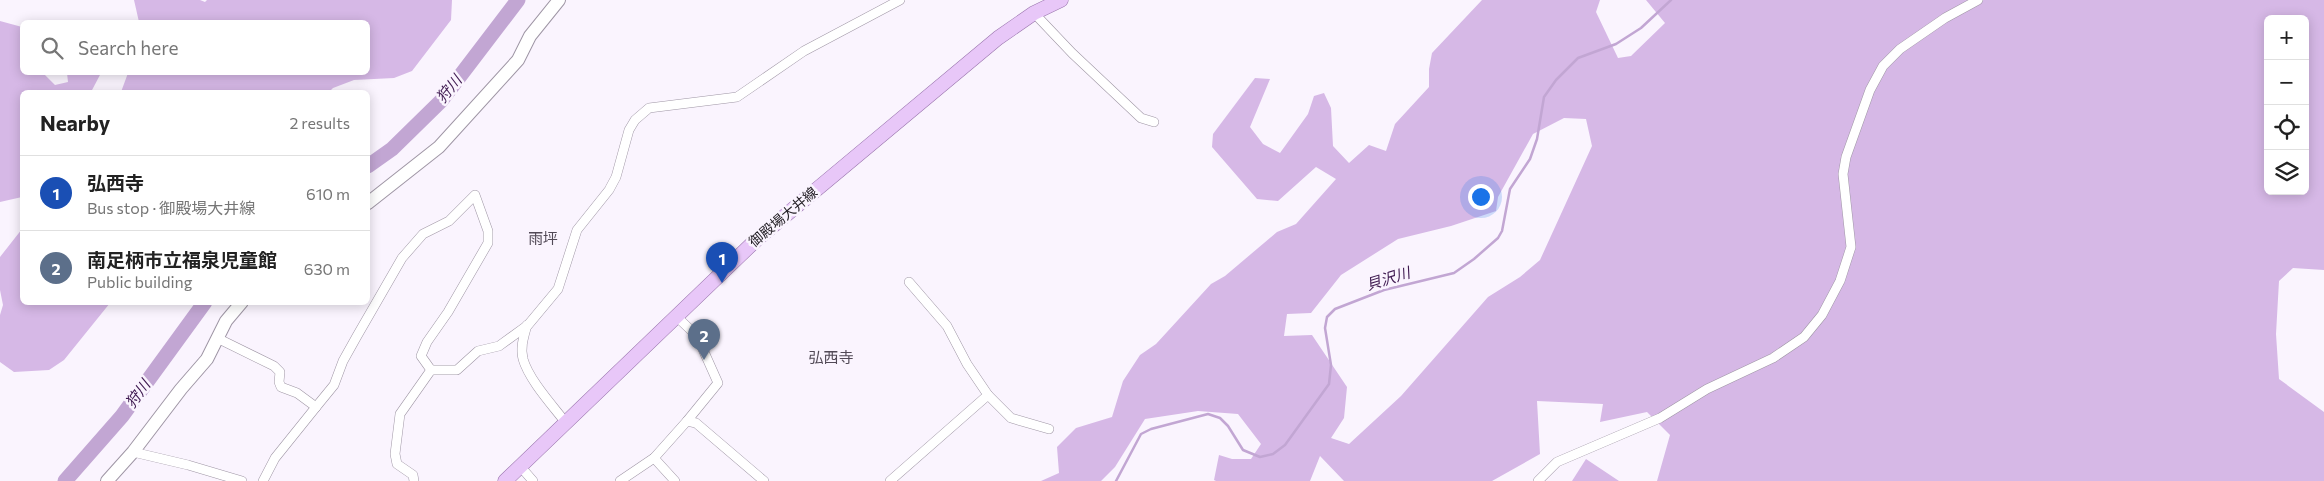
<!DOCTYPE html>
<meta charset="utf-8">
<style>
body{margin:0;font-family:Commissioner,"Noto Sans JP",sans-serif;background:#f2f2f2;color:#222}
.controls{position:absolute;right:15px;top:15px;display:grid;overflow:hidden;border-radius:8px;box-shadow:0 2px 12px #0003}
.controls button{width:45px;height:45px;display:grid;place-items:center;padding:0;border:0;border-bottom:1px solid #e0e0e0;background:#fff;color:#222;font:25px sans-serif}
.you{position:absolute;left:1480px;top:196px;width:18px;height:18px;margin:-12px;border:4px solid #fff;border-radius:50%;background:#1a73e8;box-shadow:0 0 0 8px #1a73e833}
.badge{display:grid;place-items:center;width:32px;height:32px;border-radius:50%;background:#2563eb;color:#fff;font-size:16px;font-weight:700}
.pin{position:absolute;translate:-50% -41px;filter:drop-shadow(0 1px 2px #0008)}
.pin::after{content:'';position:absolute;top:26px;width:18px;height:15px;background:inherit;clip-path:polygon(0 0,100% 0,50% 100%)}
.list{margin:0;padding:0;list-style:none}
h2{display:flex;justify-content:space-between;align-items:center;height:65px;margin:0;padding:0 20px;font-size:21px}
h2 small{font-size:16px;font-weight:400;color:#767676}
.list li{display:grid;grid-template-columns:32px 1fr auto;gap:15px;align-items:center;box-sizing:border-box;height:75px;padding:0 20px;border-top:1px solid #e0e0e0}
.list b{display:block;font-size:19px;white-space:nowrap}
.list p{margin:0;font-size:16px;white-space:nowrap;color:#767676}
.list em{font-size:16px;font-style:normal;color:#767676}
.icon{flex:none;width:28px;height:28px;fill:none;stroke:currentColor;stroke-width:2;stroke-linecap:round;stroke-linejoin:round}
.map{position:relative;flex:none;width:2324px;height:481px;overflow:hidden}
.search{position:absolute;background:#fff;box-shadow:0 2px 12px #0003;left:20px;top:20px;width:350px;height:55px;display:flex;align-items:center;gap:12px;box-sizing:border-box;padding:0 18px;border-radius:8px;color:#767676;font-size:19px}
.panel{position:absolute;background:#fff;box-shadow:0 2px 12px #0003;left:20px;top:90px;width:350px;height:215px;border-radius:8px}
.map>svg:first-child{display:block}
.forest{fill:#d6b8e6;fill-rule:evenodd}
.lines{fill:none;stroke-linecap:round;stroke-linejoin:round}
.stream{stroke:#c2a6d3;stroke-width:2.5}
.river{stroke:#c2a6d3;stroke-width:15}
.street-casing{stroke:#9f96a5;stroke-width:10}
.secondary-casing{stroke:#9f96a5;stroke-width:14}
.primary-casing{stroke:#9974ac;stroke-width:15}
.street{stroke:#fff;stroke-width:9}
.secondary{stroke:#fff;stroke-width:12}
.primary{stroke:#e8c7f8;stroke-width:14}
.labels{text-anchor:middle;stroke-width:5;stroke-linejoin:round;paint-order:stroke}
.street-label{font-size:14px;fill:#242026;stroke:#faf4fe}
.water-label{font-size:15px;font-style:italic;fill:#3d184f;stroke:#faf4fe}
.neighbourhood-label{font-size:15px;fill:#514956;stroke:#faf4fe}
</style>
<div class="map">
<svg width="2324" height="481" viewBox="0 0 2324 481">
<rect width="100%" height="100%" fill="#faf4fe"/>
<g class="forest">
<path d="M134,0H200L205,2L207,0H452L451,20L412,71L394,78L354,80L333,88L329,92H121L128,73L368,72V22H139Z"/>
<path d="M1482,0H1600L1596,12L1618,58L1631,56L1665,23L1646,0H2324V270L2293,268L2279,281L2276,334L2279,379L2324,412V481H1657L1670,435L1647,412L1600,422L1603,404L1537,401L1540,454L1492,481H1344L1320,456L1310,481H1216L1214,480L1219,455L1232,459H1251L1261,444L1238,414L1198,411L1145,419L1115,467L1101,481H1041L1059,473L1057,447L1076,428L1112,417L1123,381L1140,355L1156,344L1211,284L1225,276L1277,232L1296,224L1336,179L1316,167L1278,201L1257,199L1212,147L1213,134L1255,78L1270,79L1250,127L1263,144L1280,153L1308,114L1314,96L1324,93L1331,108L1333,146L1349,163L1369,145L1386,151L1395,124L1429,87V69L1432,53ZM2268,19H2305V191H2268ZM1564,118L1586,119L1592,146L1540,260L1520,277L1488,297L1401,396L1349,444L1331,438L1344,418L1347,387L1312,335L1284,336L1287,314L1311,313L1341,275L1398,239L1451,226L1496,211L1498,197L1533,134Z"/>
<path d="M0,21L22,27V72L43,73L55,85L68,82L67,73H101L91,92H22V197L0,202Z"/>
<path d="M22,229V302L110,303L64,360L49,370L14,372L0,362V315L3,305L0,290V257Z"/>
<path d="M1586,459L1619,481H1572Z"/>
</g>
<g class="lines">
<path class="stream" d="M1116,481L1141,434L1151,429L1208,414L1220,418L1228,426L1243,450L1260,457L1273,454L1285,445L1329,384L1331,365L1325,328L1327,317L1335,309L1384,290L1454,273L1474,259L1498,238L1502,231L1510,189L1530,159L1537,139L1544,97L1556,80L1578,58L1616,44L1641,28L1671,0"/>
<g class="river">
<path d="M368,166L392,149L441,101L518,0"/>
<path d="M65,481L122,416L205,302"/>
</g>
<defs>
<g id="street">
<path d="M1034,13L1072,53L1141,118L1154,122"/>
<path d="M909,282L947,326L967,364L988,395L1011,418L1049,429"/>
<path d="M676,316L697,336L718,383L687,421"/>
<path d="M527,325C524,336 520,347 523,359C529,380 553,406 566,423"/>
<path d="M217,338L274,366L280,372L279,382L281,387L297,393L316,407L275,458L263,481"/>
<path d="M431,370H457L478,351L499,346L528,325L558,289L577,230L609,190L616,177L629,130L635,120L649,108L737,97L804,51L900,0"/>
<path d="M316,407L334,385L343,361L357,336L402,258L423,234L449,221L475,195L488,231V243L448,312L427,342L421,356L431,370"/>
<path d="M133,452L188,465L242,481"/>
<path d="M654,458L675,481"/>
<path d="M520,466L533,481"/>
<path d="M414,481L413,475L397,464L395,454L400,414L431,370"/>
<path d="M620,481L654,458L687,421L696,423L764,481"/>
<path d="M890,481L988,395"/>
<path d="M1538,481L1557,462L1660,418L1707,389L1773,358L1804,337L1822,315L1840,281L1851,247L1843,174L1846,157L1870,90L1883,66L1900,49L1945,18L1978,0"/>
</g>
<g id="secondary">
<path d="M368,203L439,147L518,60L530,36L559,0"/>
<path d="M107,481L133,452L181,389L207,359L226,321L242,302"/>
</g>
<path id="primary" d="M505,481L756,240L998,38L1034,13L1061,0"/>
</defs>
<use href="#street" class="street-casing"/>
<use href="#secondary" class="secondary-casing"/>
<use href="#primary" class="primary-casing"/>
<use href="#street" class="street"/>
<use href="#secondary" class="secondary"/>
<use href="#primary" class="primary"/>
</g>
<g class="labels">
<g class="street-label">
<text transform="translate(783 217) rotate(-40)" y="5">御殿場大井線</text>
</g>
<g class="water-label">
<text transform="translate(449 89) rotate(-51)" y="5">狩川</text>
<text transform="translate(1388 279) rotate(-17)" y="5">貝沢川</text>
<text transform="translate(138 394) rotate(-54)" y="5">狩川</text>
</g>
<g class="neighbourhood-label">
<text x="543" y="244">雨坪</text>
<text x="831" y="363">弘西寺</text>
</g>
</g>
</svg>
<div class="controls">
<button>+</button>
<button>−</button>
<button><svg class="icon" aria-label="locate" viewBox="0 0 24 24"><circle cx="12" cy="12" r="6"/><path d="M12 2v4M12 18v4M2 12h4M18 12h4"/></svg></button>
<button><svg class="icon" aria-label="layers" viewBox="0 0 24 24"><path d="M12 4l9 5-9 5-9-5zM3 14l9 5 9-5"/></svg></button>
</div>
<div class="you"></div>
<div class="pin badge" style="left:722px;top:283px;background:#1a4fb4">1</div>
<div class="pin badge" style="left:704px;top:360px;background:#5c6f8a">2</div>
<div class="search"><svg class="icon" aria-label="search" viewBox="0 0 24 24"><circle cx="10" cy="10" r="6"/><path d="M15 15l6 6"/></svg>Search here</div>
<section class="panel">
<h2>Nearby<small>2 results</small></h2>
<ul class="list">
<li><span class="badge" style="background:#1a4fb4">1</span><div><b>弘西寺</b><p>Bus stop · 御殿場大井線</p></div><em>610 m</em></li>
<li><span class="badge" style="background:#5c6f8a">2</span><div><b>南足柄市立福泉児童館</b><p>Public building</p></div><em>630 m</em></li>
</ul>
</section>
</div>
